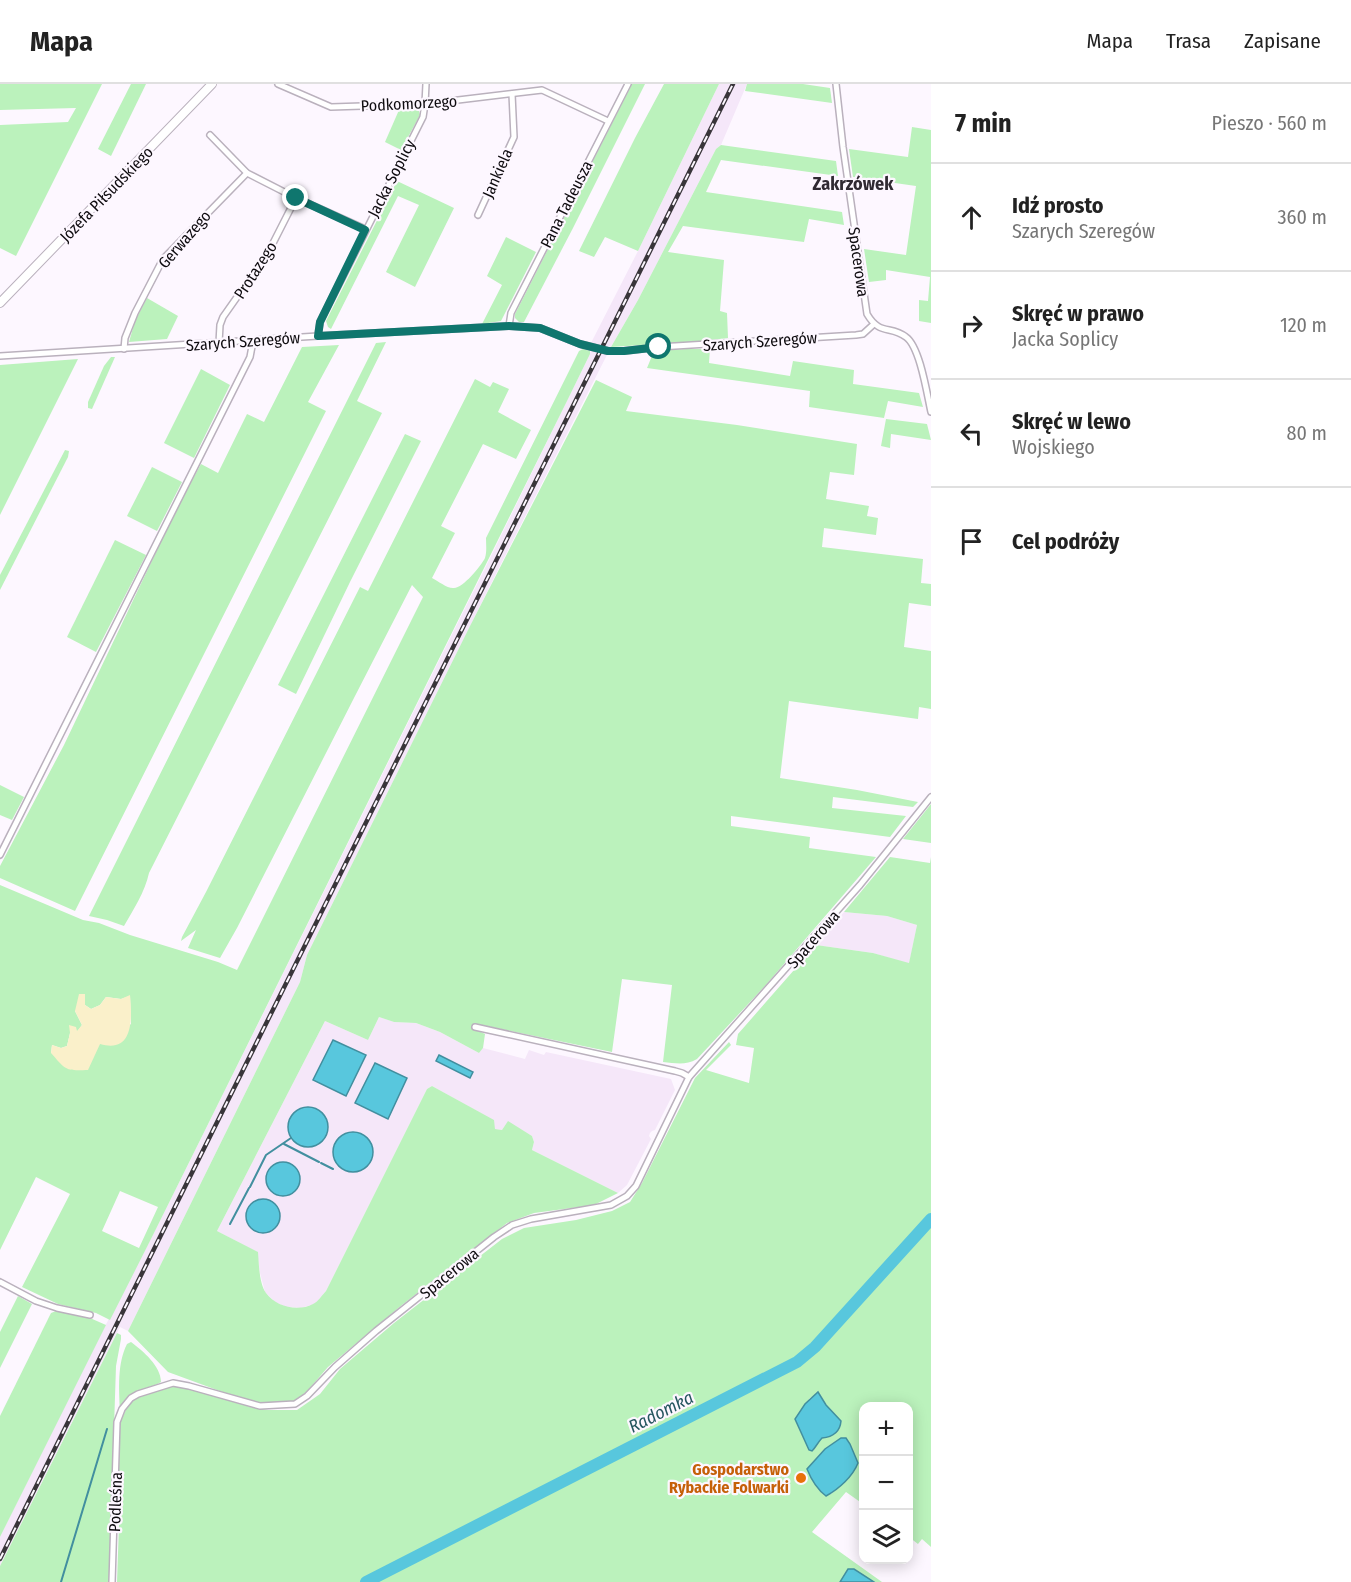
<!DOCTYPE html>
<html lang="pl">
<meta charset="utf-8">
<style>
body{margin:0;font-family:"Fira Sans Condensed",sans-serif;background:#f2f2f2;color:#222}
.controls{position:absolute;right:18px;bottom:18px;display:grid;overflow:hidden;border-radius:12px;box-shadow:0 3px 15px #0003}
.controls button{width:54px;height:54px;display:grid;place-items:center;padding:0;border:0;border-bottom:2px solid #e0e0e0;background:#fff;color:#222;font:30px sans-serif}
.stop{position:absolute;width:18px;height:18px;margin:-14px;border:4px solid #0f766e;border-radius:50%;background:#fff}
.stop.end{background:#0f766e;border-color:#fff;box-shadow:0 2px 6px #0008}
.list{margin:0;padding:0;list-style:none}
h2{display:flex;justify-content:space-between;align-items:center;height:78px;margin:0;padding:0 24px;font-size:26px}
h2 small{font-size:20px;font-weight:400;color:#767676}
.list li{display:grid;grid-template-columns:39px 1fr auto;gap:18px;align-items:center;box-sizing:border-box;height:108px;padding:0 24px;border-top:2px solid #e0e0e0}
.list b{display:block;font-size:22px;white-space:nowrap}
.list p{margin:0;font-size:20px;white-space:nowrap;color:#767676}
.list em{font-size:20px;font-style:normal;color:#767676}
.icon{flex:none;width:33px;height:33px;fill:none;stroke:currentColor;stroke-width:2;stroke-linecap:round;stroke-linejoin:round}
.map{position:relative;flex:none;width:931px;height:1498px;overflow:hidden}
header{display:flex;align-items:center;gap:36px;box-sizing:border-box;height:84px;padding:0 30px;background:#fff;border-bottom:2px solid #e0e0e0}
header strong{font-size:28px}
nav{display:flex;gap:33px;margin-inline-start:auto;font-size:21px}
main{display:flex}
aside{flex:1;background:#fff}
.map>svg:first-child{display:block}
.built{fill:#f5e7f9}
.green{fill:#bbf2bc;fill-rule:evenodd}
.sand{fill:#faf0ca}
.water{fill:#58c7dd;stroke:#428f9f;stroke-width:1.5}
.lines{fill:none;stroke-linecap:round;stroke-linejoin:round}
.stream{stroke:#428f9f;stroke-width:2}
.river{stroke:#58c7dd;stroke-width:12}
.street-casing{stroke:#bab1bd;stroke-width:8}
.secondary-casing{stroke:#bab1bd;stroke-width:10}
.street{stroke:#fff;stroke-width:5}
.secondary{stroke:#fff;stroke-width:8}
.rail-casing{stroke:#39353a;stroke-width:4.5}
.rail{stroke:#fdf7ff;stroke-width:2;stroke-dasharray:7;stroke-linecap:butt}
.route{stroke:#0f766e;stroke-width:8}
.food-dot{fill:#e8710a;stroke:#fdf7ff;stroke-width:2}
.labels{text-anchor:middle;stroke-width:4.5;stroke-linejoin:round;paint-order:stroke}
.street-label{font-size:16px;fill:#0e0b0f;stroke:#fdf7ff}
.food-label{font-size:16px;font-weight:bold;fill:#c56008;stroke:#fdf7ff;text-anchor:end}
.neighbourhood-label{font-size:18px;font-weight:bold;fill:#302932;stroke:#fdf7ff}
.water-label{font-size:18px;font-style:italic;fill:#25555f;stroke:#fdf7ff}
</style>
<header>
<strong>Mapa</strong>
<nav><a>Mapa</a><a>Trasa</a><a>Zapisane</a></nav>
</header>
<main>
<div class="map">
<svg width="931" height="1498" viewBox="0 0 931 1498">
<rect width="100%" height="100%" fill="#fdf7ff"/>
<g class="built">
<path d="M719,0H747L721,61L716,65L638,216L611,263L496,490L307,871L300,898L128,1247L120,1243L0,1482V1453L83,1284L152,1153L494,466L590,270L592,257L638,167Z"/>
<path d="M844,828L887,832L917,841L909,880L873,869L816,861Z"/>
<path d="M379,933L394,938L416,939L440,948L479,969L483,964L525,975L529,966L544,971L546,968L671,995L675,1006L655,1046L652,1047L650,1049L649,1052L651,1055L627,1101L618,1109L532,1066L534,1058L532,1052L508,1038L502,1046L495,1045L493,1036L432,1002L427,1005L326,1207L315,1220L301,1224L286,1223L275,1218L265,1208L260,1189L257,1168L217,1147L325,937L368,956Z"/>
</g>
<g class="green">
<path d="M0,0H102L16,172L0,164V41L68,38L76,24L0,26Z"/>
<path d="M131,0H146L111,72L98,65Z"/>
<path d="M632,0H645L573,144L524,238H519L515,234V230Z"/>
<path d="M664,0H719L638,167L605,153L594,173L579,167L635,54Z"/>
<path d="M747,0H803L830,4L832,19L745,7Z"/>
<path d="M414,25L419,27L420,31L401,66L385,58L399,26Z"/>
<path d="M912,43L931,46V239L919,237V216L928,217L930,193L886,186V196L869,198L864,165L906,171L916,102L853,93L849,65L908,73Z"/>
<path d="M721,61L836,77L838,92L721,76L706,108L842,128L844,141L809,135L804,158L683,142L668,168L724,176L720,227L727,229L728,254L705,257L611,263L638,216L716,65Z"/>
<path d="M397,97L454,124L415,203L386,188L419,121L398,112L331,245L328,243L326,237Z"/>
<path d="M506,153L536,168L501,237L482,240L502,201L487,192Z"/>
<path d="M147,214L178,232L167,255L129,258L135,237Z"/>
<path d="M386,258L357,317L382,329L149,789C145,808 133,826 124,842L107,836L89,832L376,259Z"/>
<path d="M339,261L308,318L326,327L75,827L0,794V782L64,661L180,418L201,380L218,389L247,330L264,338L302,263Z"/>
<path d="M583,265L590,267V270L568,315L152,1153L110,1236L96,1229L58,1220L22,1203L70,1110L36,1093L0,1166V801L83,836L99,839L130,851L218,878L237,886L423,513L412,501L355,612L237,844L220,874L188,864L196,846L181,857L182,853L206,808L360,503L368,507L475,295L490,303L493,298L509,305L498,328L531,346L516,375L483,360L441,442L455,449L432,494C438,497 448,505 454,504C463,504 481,482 485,474C487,467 486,461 486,454L579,267ZM130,912L131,940L100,960L51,969L52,961L61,964L67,962L70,949L77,948L82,941L75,927L85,921L91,925L100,921L106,913L121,915ZM120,1107L158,1123L139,1164L102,1147Z"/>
<path d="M686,265H710L709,279L790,292L793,277L854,286L853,300L919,309L923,323L888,317L884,334L809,323L810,307L647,284L654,267Z"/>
<path d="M111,273H115L92,325L88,324V318L104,282Z"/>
<path d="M78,275L0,431V281Z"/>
<path d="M201,285L230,301L194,374L164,359Z"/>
<path d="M596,296L632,313L626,327L737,341L857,360L854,391L830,388L826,415L869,422L867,432L878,434L876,451L824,444L822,463L923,475L921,499L931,500V522L909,519L904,563L931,567V625L919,623L918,635L789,617L780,694L857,706L918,718L913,723L833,713L832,724L906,732L890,753L731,732V742L810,753L809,764L876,773L765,902L697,975C685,982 675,979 663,978L672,901L622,895L612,968L477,940L473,944L485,950L483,964L479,969L440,948L416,939L394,938L379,933L368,956L325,937L217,1147L258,1168C259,1180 259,1199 266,1209C276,1223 298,1228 313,1220C318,1218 322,1211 326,1207L427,1005L432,1002L494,1036L495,1045L502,1046L508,1037L532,1052L534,1058L532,1066L618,1109L594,1121L534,1129L507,1139L402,1221L328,1283L309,1305L297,1316L288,1319H261L236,1313L168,1288L128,1247L300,898L307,871L470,542Z"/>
<path d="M886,335L927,340L931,356L891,350L890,364L881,362Z"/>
<path d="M405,350L421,357L350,498L296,610L278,601Z"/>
<path d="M65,366L69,367L68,373L0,506V491Z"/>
<path d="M152,383L182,398L157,447L127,432Z"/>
<path d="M115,456L146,471L96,568L67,553Z"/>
<path d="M0,701L24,713L12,736L0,731Z"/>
<path d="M931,720V759L903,755Z"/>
<path d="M890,773L930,779L931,773V1463L922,1455L918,1460L909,1453L908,1322H864L863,1420L846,1408L812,1448L882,1498H874L854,1486L840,1498H117L120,1412L118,1361L119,1341L129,1319L137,1313L176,1300L221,1312L250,1323L268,1326H297L320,1310L340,1285L394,1239L502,1155L524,1144L576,1136L612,1127L630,1118L642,1099L695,994L729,958L731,961L706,986L749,999L754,964L736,961L738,950L816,861L873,869L909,879L917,841L887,832L844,828ZM819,1309L826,1321L841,1338L840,1342L837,1348C832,1350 823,1352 820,1356C817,1359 816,1363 812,1367L809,1366L795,1335L810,1314ZM838,1357L850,1360L858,1379C850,1391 842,1401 831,1410L822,1409L811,1393L808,1384L825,1365Z"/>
<path d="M18,1212L32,1220L0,1284V1248Z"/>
<path d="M56,1227L90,1234L106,1241L0,1453V1332L51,1229Z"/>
<path d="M117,1249L121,1251V1255L116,1282L109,1498H0V1482Z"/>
<path d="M131,1258C143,1267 161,1282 161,1298C153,1303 141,1304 133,1311C127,1315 124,1322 120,1327C119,1305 117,1280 127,1260Z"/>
</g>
<path class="sand" d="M79,910H85V921L91,925L100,921L106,913L121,915L130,911C132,934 134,970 100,960L88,986C65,987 66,986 51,969L52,961L61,964L67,962L70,949L69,941L76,943L77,947L82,941L75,927Z"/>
<g class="water">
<path d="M333,956L366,971L346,1012L313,996Z"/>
<path d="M439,971L473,988L470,994L436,977Z"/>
<path d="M375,979L407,994L388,1035L355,1019Z"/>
<circle cx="308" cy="1043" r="20"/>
<circle cx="353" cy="1068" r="20"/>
<circle cx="283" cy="1095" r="17"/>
<circle cx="263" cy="1132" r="17"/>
<path d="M818,1308L826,1321L841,1337C840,1349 832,1353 822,1354C818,1358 816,1363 812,1367L809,1366L795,1335L805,1320Z"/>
<path d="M841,1354H846L850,1360L858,1379C853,1392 839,1405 826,1412C818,1406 811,1395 807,1385L825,1365Z"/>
<path d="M848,1485H854L874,1498H840Z"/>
</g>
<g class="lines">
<g class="stream">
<path d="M284,1060L319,1078"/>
<path d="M321,1079L333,1085"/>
<path d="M250,1103L266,1071L291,1054"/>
<path d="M230,1140L249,1104"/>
<path d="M61,1498L107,1345"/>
</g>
<path class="river" d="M366,1498L797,1278L815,1263L931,1135"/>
<defs>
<g id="street">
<path d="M278,0L331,23L425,20L542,6L608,37"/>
<path d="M836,0L843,63L867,230C880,252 890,241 906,253C920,263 927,310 931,328"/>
<path d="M210,51L247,89L296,114L365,145"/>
<path d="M478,131L514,53L512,10"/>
<path d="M509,242L511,229L628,0"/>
<path d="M318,252L320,238L423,33L425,20L426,0"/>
<path d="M219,259L220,241L223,233L268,169L296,114"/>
<path d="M124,265L125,254L135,229L163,175L247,89"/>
<path d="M0,272L318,252L509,242L540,244L580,260L608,267H624L659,263L856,251L863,250L874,240"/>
<path d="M0,771L250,273L253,257"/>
<path d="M475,943L675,987L682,989L689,993"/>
<path d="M0,1198L36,1217L57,1224L90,1231"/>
<path d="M112,1498L117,1338L122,1325L131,1314L138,1310L173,1299L189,1302L260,1322L295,1320L307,1312L335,1283L376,1247L494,1153L512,1141L531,1135L611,1121L627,1112L636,1102L689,993L860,801L931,713"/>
</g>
<path id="secondary" d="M0,219L212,0"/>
</defs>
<use href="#street" class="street-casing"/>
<use href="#secondary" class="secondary-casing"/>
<use href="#street" class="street"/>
<use href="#secondary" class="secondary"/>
<defs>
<path id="rail" d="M0,1475L733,0"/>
</defs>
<use href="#rail" class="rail-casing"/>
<use href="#rail" class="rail"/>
</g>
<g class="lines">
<path class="route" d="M296,114L365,146L320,238L318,252L509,242L540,244L580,260L608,267H624L659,263"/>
</g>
<circle class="food-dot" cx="801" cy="1394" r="6"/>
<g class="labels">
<g class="street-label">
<text transform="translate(409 19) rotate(-3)" y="6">Podkomorzego</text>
<text transform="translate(497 89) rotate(-66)" y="6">Jankiela</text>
<text transform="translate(391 94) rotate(-63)" y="6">Jacka Soplicy</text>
<text transform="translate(106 110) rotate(-46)" y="6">Józefa Piłsudskiego</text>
<text transform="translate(566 120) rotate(-63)" y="6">Pana Tadeusza</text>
<text transform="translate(184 155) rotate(-49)" y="6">Gerwazego</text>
<text transform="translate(859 178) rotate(82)" y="6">Spacerowa</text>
<text transform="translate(255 186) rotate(-57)" y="6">Protazego</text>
<text transform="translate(243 257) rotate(-4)" y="6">Szarych Szeregów</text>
<text transform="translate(760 257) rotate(-4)" y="6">Szarych Szeregów</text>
<text transform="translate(813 855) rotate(-49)" y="6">Spacerowa</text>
<text transform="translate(449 1189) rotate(-39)" y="6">Spacerowa</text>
<text transform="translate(115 1418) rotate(-88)" y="6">Podleśna</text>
</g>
<g class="food-label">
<text x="789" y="1391">Gospodarstwo<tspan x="789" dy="18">Rybackie Folwarki</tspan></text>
</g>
<g class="neighbourhood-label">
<text x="853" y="106">Zakrzówek</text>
</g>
<g class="water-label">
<text transform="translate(661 1328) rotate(-27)" y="6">Radomka</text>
</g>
</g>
</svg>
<div class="controls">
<button>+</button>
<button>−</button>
<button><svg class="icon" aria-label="layers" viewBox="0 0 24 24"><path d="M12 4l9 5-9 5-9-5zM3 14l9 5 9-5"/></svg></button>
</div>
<div class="stop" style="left:659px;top:263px"></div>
<div class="stop end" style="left:296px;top:114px"></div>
</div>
<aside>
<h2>7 min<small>Pieszo · 560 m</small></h2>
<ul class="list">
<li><svg class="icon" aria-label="ahead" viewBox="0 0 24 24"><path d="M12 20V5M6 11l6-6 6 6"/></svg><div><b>Idź prosto</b><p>Szarych Szeregów</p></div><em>360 m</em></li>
<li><svg class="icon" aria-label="right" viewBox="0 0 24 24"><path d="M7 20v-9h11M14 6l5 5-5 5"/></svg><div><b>Skręć w prawo</b><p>Jacka Soplicy</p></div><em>120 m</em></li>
<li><svg class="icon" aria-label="left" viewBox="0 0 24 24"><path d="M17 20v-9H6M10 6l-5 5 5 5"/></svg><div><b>Skręć w lewo</b><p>Wojskiego</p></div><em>80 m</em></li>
<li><svg class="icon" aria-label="arrive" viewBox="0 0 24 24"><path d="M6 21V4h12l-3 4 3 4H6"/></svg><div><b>Cel podróży</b></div></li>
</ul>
</aside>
</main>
